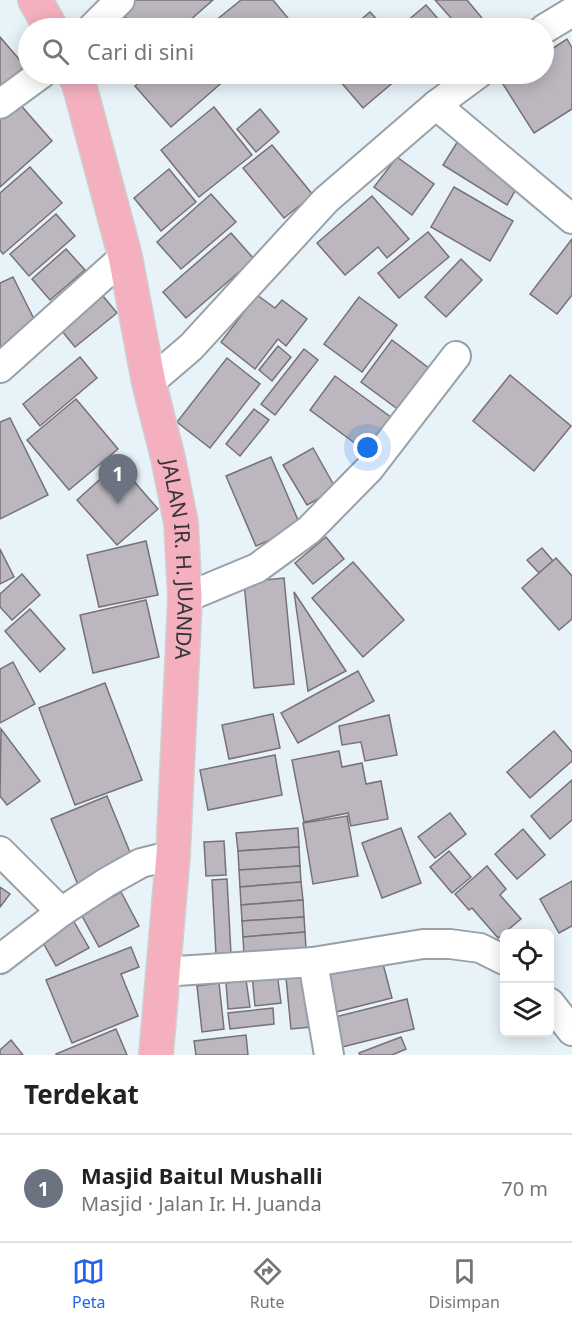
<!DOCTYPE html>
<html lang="id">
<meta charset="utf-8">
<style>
body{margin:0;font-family:"Noto Sans",sans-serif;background:#f2f2f2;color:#222}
.controls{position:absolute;right:18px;bottom:18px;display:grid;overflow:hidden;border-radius:9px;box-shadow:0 3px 15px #0003}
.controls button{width:54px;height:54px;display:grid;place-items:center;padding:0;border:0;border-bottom:2px solid #e0e0e0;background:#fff;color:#222;font:30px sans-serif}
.you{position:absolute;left:368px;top:448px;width:21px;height:21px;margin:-15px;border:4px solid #fff;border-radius:50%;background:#1a73e8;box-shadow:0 0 0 9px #1a73e833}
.badge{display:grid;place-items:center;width:39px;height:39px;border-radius:50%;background:#2563eb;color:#fff;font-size:20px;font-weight:700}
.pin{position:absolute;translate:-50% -50px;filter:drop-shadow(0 2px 3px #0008)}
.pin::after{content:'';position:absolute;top:32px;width:21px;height:18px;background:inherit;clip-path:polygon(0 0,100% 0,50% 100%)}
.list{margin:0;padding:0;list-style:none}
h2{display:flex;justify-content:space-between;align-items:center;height:78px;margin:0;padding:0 24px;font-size:26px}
h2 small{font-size:20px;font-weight:400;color:#767676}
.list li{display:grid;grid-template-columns:39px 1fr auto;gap:18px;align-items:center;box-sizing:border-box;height:108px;padding:0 24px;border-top:2px solid #e0e0e0}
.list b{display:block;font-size:22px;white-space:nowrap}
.list p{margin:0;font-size:20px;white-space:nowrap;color:#767676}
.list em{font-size:20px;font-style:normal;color:#767676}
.icon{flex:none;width:33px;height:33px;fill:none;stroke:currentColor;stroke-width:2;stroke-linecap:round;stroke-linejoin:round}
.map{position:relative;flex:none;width:572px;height:1055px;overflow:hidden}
.search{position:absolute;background:#fff;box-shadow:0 3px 15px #0003;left:18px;right:18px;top:18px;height:66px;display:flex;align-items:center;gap:15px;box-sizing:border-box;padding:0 21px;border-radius:33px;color:#767676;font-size:22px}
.sheet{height:186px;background:#fff}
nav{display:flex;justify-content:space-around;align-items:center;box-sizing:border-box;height:84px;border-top:2px solid #e0e0e0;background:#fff;font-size:16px;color:#767676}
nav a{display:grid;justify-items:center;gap:3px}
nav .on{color:#2563eb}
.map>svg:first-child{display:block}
.building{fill:#bcb6be;stroke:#777178;stroke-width:1.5}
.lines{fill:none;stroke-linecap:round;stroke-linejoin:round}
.minor-casing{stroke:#99a1a8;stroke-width:32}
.major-casing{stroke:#cecfcf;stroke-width:36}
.minor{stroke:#fff;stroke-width:28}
.major{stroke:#f4b0bf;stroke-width:33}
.labels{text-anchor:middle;stroke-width:6;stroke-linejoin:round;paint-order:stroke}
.street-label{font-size:21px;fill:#333639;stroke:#fdfdfd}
</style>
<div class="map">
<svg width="572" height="1055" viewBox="0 0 572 1055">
<rect width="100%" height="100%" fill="#e8f2f9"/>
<g class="building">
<path d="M122,0H213L181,28H135L115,6Z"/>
<path d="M241,0H273L292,23L285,28H221L215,21Z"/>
<path d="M435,0H467L487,24L481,28H460Z"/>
<path d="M426,5L446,28H399Z"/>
<path d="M370,12L385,28H351Z"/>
<path d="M0,37L25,66L0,87Z"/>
<path d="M567,39L572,48V109L534,133L501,81L512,74H544V54Z"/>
<path d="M149,74H221L226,79L171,127L135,86Z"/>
<path d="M267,74H284L274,82Z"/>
<path d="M334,74H403L363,108Z"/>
<path d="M18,102L52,141L0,187V117Z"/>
<path d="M214,107L252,155L199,197L161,150Z"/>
<path d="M260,109L279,132L256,152L237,129Z"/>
<path d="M461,136L520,182L507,205L443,165Z"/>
<path d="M272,145L313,195L284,218L243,168Z"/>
<path d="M397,157L434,184L412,215L374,187Z"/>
<path d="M30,167L62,203L3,254L0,250V193Z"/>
<path d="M169,169L196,202L161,231L134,198Z"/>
<path d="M454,187L513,221L490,261L431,227Z"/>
<path d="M211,194L236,222L181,269L157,242Z"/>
<path d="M372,196L409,239L387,258L378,247L345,275L317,243Z"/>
<path d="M56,214L75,236L29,276L10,254Z"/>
<path d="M428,232L449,257L399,298L378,273Z"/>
<path d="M231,233L254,259L186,318L163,292Z"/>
<path d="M572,239V295L557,314L530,294Z"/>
<path d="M66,249L85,270L50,300L32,279Z"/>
<path d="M461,259L482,280L446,317L425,297Z"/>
<path d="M13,277L39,329L0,348V283Z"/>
<path d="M98,290L117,313L75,347L57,325Z"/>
<path d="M257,295L275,308L282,300L307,319L286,346L278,339L255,369L221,342Z"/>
<path d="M359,297L397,325L362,372L324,344Z"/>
<path d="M392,340L430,369L399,410L361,382Z"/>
<path d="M278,346L291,357L272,381L259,370Z"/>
<path d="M304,349L318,360L275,415L261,404Z"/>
<path d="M80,357L97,378L40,426L23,404Z"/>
<path d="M227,358L260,384L210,448L177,422Z"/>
<path d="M510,375L571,426L534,471L473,421Z"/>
<path d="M335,376L392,418L367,452L310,410Z"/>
<path d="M76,399L118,449L69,490L27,440Z"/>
<path d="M254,409L269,420L240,456L226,444Z"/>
<path d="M10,418L48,495L0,519V422Z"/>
<path d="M313,448L336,489L307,505L283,465Z"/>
<path d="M271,457L301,527L256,546L226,476Z"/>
<path d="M118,463L158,509L117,545L77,500Z"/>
<path d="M326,537L344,559L313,584L295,563Z"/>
<path d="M146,541L158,595L99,607L87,555Z"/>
<path d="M542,548L553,561L539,573L527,560Z"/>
<path d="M0,549L14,577L0,584Z"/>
<path d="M556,558L572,576V619L559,630L522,588Z"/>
<path d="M353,562L404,620L363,657L312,598Z"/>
<path d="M22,574L40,595L12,620L0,607V594Z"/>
<path d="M284,578L294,684L254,688L244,582Z"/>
<path d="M294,592L346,671L308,691Z"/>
<path d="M146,600L159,657L93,673L80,615Z"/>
<path d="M30,609L65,649L40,672L5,631Z"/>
<path d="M13,662L35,704L0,723V669Z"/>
<path d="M358,671L374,701L298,743L281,713Z"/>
<path d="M105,683L142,780L75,805L39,708Z"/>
<path d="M273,714L280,748L229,759L222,725Z"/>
<path d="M389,715L397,755L365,761L361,742L342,745L339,726Z"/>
<path d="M1,729L40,781L7,805L0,796Z"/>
<path d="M554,731L572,752V761L530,798L507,772Z"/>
<path d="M339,751L342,767L362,763L366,784L381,781L388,819L351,826L348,813L304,822L292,760Z"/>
<path d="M275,755L282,795L208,810L200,770Z"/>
<path d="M572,780V820L550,839L531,816Z"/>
<path d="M107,796L134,862L78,885L51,819Z"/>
<path d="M450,813L466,834L435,858L418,837Z"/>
<path d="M347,816L358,876L313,884L303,823Z"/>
<path d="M298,828L299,847L238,851L236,833Z"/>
<path d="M401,828L421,883L382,898L362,843Z"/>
<path d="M523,829L545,855L517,879L495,854Z"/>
<path d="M224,841L226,875L206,876L204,842Z"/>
<path d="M299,847L300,866L239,870L238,851Z"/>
<path d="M449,851L471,877L452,893L430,867Z"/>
<path d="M300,866L301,882L240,887L239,870Z"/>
<path d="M487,866L506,889L500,895L521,919L498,938L472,908L469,910L455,894Z"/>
<path d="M227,879L231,954L216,955L212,880Z"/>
<path d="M572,881V926L559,933L540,899Z"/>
<path d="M301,882L303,900L241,905L240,887Z"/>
<path d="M0,887L10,894L0,907Z"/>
<path d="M121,892L139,926L99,947L81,914Z"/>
<path d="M303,900L304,917L242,921L241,905Z"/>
<path d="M304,917L305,932L243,937L242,921Z"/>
<path d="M73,920L89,948L56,966L41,939Z"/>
<path d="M305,932L306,949L244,954L243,937Z"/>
<path d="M131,947L139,967L121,974L138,1016L72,1043L46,980Z"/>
<path d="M382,960L392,998L332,1013L322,975Z"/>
<path d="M277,973L281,1003L255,1006L252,975Z"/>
<path d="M306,976L311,1027L291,1029L286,978Z"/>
<path d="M246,980L250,1007L228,1009L226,983Z"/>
<path d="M219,983L224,1029L202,1032L197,986Z"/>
<path d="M407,999L414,1029L338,1048L331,1018Z"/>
<path d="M273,1008L274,1024L230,1029L228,1013Z"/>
<path d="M116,1029L127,1055H56V1054Z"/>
<path d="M246,1035L248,1055H196L194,1041Z"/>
<path d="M401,1037L406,1049L392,1055H360L359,1053Z"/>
<path d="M11,1040L23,1055H0V1050Z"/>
</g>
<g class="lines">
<defs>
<g id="minor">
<path d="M92,28L120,0"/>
<path d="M544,29L572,12"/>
<path d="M0,104L41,74"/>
<path d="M436,105L572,219"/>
<path d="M0,368L125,256"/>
<path d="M149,383L191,347L326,200L436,105L478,74"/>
<path d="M185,598L257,568L309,530L369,469L456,356"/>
<path d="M0,851L61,912"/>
<path d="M0,959L61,912L107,882L141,863L173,855"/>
<path d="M313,962L329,1055"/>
<path d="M162,972L313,962L423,944H450L480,948L504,960"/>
<path d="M550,1003L572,1031"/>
</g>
<g id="major">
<path d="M35,0L51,28"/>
<path id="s1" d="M74,74L79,84L125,256L149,383L168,458L181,523L185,598L173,855L156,1055"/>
</g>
</defs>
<use href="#minor" class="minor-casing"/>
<use href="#major" class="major-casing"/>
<use href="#minor" class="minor"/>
<use href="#major" class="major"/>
</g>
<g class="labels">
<g class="street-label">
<text dy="7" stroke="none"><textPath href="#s1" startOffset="498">JALAN IR. H. JUANDA</textPath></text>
</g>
</g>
</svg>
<div class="controls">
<button><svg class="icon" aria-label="locate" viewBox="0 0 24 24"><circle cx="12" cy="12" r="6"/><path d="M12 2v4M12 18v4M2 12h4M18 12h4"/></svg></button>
<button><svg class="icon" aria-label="layers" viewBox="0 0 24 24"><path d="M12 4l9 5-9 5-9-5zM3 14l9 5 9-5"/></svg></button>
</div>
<div class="you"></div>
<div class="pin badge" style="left:118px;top:504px;background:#6b7280">1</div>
<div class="search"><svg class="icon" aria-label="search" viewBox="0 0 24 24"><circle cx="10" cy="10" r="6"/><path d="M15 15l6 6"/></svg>Cari di sini</div>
</div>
<section class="sheet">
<h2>Terdekat<small></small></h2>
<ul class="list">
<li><span class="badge" style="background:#6b7280">1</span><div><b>Masjid Baitul Mushalli</b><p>Masjid · Jalan Ir. H. Juanda</p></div><em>70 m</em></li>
</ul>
</section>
<nav>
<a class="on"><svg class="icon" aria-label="map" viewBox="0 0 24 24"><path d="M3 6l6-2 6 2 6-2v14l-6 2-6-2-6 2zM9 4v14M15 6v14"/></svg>Peta</a>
<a><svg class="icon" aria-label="directions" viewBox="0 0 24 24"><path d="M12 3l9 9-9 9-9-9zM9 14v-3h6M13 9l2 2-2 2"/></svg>Rute</a>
<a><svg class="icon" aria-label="saved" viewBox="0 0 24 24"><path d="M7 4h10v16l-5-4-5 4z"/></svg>Disimpan</a>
</nav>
